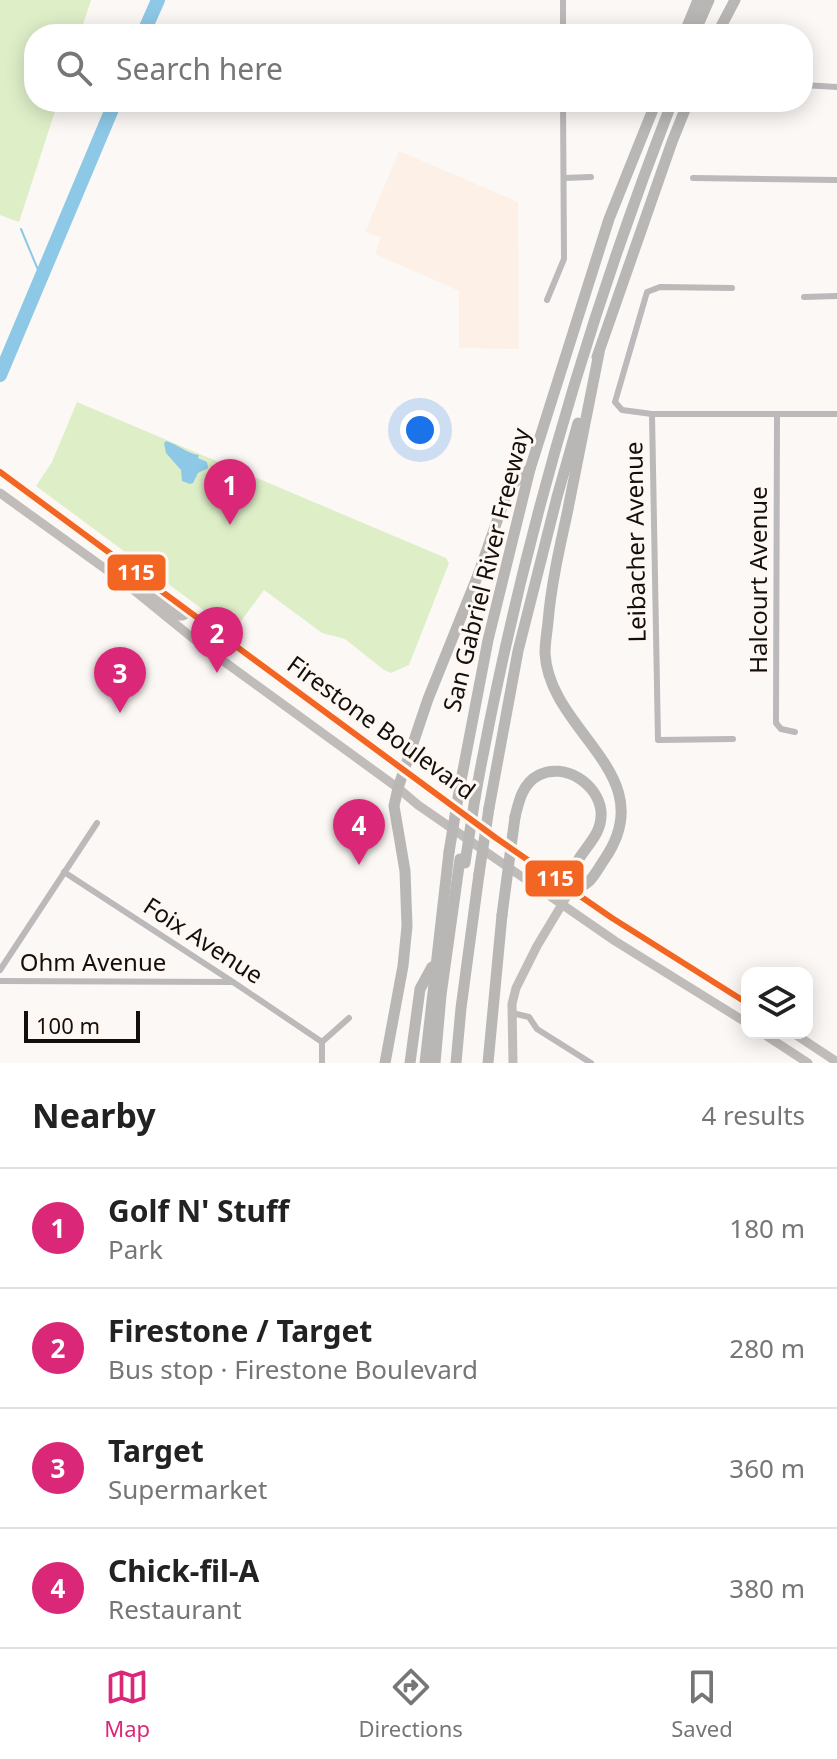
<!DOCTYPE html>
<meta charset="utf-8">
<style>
body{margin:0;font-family:"Noto Sans",sans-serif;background:#f6f6f6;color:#222}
.controls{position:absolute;right:24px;bottom:24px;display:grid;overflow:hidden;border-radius:16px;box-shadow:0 4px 20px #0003}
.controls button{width:72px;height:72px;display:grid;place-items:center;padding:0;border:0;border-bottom:2px solid #e0e0e0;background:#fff;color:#222;font:40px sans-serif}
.scale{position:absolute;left:24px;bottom:20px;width:116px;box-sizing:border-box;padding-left:8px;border:4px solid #130f0d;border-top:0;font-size:22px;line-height:28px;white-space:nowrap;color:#130f0d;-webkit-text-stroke:6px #fef7f2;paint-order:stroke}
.you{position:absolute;left:420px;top:430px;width:28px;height:28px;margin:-20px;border:6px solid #fff;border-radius:50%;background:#1a73e8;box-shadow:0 0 0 12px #1a73e833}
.badge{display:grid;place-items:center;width:52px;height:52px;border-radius:50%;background:#db2777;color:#fff;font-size:26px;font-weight:700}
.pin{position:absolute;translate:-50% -66px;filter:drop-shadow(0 2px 4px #0008)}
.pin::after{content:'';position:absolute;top:42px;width:28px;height:24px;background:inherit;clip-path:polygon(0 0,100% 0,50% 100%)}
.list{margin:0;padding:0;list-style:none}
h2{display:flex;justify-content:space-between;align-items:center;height:104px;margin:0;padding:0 32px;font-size:34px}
h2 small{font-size:26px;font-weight:400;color:#767676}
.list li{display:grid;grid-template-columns:52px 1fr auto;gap:24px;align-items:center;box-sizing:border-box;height:120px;padding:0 32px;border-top:2px solid #e0e0e0}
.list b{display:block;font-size:30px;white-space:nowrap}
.list p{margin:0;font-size:26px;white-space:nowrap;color:#767676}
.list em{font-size:26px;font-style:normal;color:#767676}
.icon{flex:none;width:44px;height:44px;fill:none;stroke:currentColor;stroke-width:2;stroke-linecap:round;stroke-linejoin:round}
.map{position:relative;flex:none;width:837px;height:1063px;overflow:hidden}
.search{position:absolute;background:#fff;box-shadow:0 4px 20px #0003;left:24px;right:24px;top:24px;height:88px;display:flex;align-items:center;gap:20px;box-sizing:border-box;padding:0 28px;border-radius:32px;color:#767676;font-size:30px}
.sheet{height:584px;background:#fff}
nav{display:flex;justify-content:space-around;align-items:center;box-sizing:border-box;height:112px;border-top:2px solid #e0e0e0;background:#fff;font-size:22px;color:#767676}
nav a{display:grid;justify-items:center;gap:4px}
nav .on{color:#db2777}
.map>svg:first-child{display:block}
.industrial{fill:#fdf1e7}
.green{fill:#deefc8}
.water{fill:#8dc8e6}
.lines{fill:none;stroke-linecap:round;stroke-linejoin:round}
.stream{stroke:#8dc8e6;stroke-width:2}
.river{stroke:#8dc8e6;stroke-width:14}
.street{stroke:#bbb9b9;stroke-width:6}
.primary{stroke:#bfbcba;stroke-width:9}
.highway{stroke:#b9b7b5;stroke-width:11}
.highway-bridge{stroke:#b9b7b5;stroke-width:11}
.bus-1-casing{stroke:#fef7f2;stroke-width:12}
.bus-1{stroke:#f26522;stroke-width:6}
.labels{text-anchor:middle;stroke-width:6;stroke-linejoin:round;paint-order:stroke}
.street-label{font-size:24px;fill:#130f0d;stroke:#fef7f2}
.line-badge{stroke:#fef7f2;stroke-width:3}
.badge-label{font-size:22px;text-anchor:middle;font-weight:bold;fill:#fff}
</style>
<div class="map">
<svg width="837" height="1063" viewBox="0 0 837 1063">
<rect width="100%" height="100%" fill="#fbf8f5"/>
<path class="industrial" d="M399,151L518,202L519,349L459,348V291L375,254L381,237L365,232Z"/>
<g class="green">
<path d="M0,0H91L80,34H34V102H58L19,222L0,215Z"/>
<path d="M77,402L446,558L449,563L409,665L391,673L384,670L345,639L322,633L264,590L233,632L36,486L52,462Z"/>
</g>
<path class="water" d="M166,441C177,444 188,454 199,455L198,458L207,462L208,468L198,473L193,483L190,484L182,481L181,470L166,453L164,443Z"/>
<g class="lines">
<path class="stream" d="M21,229L41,277"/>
<g class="river">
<path d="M143,34L158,0"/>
<path d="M0,375L115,102"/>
</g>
<g class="street">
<path d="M563,34V0"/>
<path d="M803,85L837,87"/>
<path d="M564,178L591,177"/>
<path d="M693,178L837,180"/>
<path d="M732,288L660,287L647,292L615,402L622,410L652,414L658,740L733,739"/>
<path d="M804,297L837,296"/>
<path d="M547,300L564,259L563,102"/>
<path d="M652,414H837"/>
<path d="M777,414L776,723L781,729L795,732"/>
<path d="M64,872L233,982L322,1042"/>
<path d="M0,970L97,823"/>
<path d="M0,981L232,982"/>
<path d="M512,1013L529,1017L537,1029L591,1063"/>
<path d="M322,1063V1042L349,1018"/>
</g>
<g class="primary">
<path d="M0,472C190,609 375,755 568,889C626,929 687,965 747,1003"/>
<path d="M0,493L125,583L200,644L398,788L418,805L615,941L747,1023"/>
<path d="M132,585L139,586L179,616H183L191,612"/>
<path d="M762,1033L808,1063"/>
<path d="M793,1033L837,1062"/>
<path d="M513,1063L512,1004L516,988L537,946L570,891"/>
</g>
<g class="highway">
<path d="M684,34L698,0"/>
<path d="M694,34L709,0"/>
<path d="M717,34L735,0"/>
<path d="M597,357L672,142L688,102"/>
<path d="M460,786L488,640L530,469L609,219L656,102"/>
<path d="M475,798C518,559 584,328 672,102"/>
<path d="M489,808L518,651L557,497L578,423"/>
<path d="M515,817C519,800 523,783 539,775C565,762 598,784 601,811C603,838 580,849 572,872C570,877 570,885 570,891C592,884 592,878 604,860C664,774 549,733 545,653C545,643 547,632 548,622C551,586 559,550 567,514C578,461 588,406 599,353"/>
<path d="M385,1063L403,966L407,926L405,871L394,806L398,788L428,699L478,575L509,487L530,469"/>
<path d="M410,1063L420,989L432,967"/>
<path d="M425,1063L449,852"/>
<path d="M435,1063L441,995L460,859"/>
<path d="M456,1063L461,1008L479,874"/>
<path d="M488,1063L502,915"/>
</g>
<g class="highway-bridge">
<path d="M449,852L460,786"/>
<path d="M465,863L475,798"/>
<path d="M479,874L489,808"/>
<path d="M502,915L515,817"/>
</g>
<defs>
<path id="bus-1" d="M0,472L496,838L612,918L747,1003"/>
</defs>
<use href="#bus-1" class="bus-1-casing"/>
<use href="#bus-1" class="bus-1"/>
</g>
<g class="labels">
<g class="street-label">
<text transform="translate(636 542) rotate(-91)" y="8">Leibacher Avenue</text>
<text transform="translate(487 570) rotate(-76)" y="8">San Gabriel River Freeway</text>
<text transform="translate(759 580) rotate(-90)" y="8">Halcourt Avenue</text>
<text transform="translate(381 728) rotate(36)" y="8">Firestone Boulevard</text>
<text transform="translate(203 941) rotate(33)" y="8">Foix Avenue</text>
<text x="93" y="971">Ohm Avenue</text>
</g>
</g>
<g class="line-badge">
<rect x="106" y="553" width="61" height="39" rx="8" fill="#f26522"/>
<rect x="524" y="859" width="61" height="39" rx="8" fill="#f26522"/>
</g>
<g class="badge-label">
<text x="136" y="580">115</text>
<text x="555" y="886">115</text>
</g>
</svg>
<div class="controls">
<button><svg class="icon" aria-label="layers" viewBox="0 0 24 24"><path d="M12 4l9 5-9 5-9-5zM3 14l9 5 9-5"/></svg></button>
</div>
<div class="scale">100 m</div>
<div class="you"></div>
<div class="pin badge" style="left:230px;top:525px">1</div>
<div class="pin badge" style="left:217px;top:673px">2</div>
<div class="pin badge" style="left:120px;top:713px">3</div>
<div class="pin badge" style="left:359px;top:865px">4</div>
<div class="search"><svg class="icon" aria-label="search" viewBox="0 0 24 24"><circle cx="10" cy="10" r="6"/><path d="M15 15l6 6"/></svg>Search here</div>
</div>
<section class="sheet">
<h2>Nearby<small>4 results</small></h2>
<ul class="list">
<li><span class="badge">1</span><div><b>Golf N' Stuff</b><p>Park</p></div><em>180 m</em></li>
<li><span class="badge">2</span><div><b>Firestone / Target</b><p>Bus stop · Firestone Boulevard</p></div><em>280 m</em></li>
<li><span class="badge">3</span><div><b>Target</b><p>Supermarket</p></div><em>360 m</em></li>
<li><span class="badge">4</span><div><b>Chick-fil-A</b><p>Restaurant</p></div><em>380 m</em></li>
</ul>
</section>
<nav>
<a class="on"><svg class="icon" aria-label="map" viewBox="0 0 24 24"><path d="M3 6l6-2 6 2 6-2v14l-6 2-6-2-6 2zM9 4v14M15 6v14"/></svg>Map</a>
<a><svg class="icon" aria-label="directions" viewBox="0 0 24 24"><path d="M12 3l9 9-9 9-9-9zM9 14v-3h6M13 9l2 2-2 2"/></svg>Directions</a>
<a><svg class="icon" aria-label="saved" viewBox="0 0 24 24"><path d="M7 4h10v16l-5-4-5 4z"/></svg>Saved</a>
</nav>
